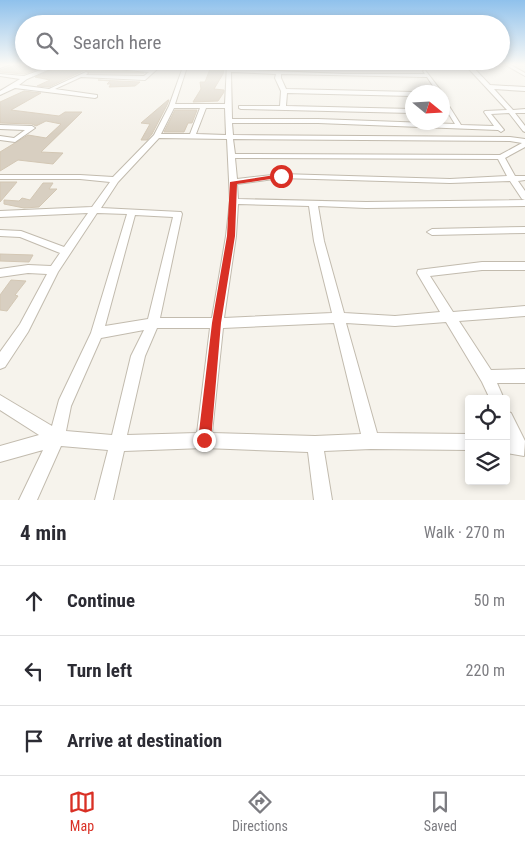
<!DOCTYPE html>
<meta charset="utf-8">
<style>
body{margin:0;font-family:"Roboto Condensed",sans-serif;background:#f2f2f3;color:#2b2b33}
.controls{position:absolute;right:15px;bottom:15px;display:grid;overflow:hidden;border-radius:5px;box-shadow:0 2px 8px #0003}
.controls button{width:45px;height:45px;display:grid;place-items:center;padding:0;border:0;border-bottom:1px solid #e1e1e2;background:#fff;color:#2b2b33;font:25px sans-serif}
.compass{position:absolute;left:405px;top:85px;width:45px;height:45px;border-radius:50%;background:#fff;box-shadow:0 2px 8px #0003;rotate:108deg}
.stop{position:absolute;width:15px;height:15px;margin:-11px;border:4px solid #d93025;border-radius:50%;background:#fff}
.stop.end{background:#d93025;border-color:#fff;box-shadow:0 1px 5px #0008}
.list{margin:0;padding:0;list-style:none}
h2{display:flex;justify-content:space-between;align-items:center;height:65px;margin:0;padding:0 20px;font-size:21px}
h2 small{font-size:16px;font-weight:400;color:#7c7c81}
.list li{display:grid;grid-template-columns:32px 1fr auto;gap:15px;align-items:center;box-sizing:border-box;height:70px;padding:0 20px;border-top:1px solid #e1e1e2}
.list b{display:block;font-size:19px;white-space:nowrap}
.list em{font-size:16px;font-style:normal;color:#7c7c81}
.icon{flex:none;width:28px;height:28px;fill:none;stroke:currentColor;stroke-width:2;stroke-linecap:round;stroke-linejoin:round}
.map{position:relative;flex:none;width:525px;height:500px;overflow:hidden}
.search{position:absolute;background:#fff;box-shadow:0 2px 8px #0003;left:15px;right:15px;top:15px;height:55px;display:flex;align-items:center;gap:12px;box-sizing:border-box;padding:0 18px;border-radius:28px;color:#7c7c81;font-size:19px}
.sheet{height:275px;background:#fff}
nav{display:flex;justify-content:space-around;align-items:center;box-sizing:border-box;height:70px;border-top:1px solid #e1e1e2;background:#fff;font-size:14px;color:#7c7c81}
nav a{display:grid;justify-items:center;gap:2px}
nav .on{color:#d93025}
.map>svg:first-child{display:block}
.building{fill:#d8cfc1;stroke:#d3c7b4}
.lines{fill:none;stroke-linecap:round;stroke-linejoin:round}
.minor-casing{stroke:#c2bbae;stroke-width:2}
.minor{fill:#fff;fill-rule:evenodd}
.route{fill:#d93025}
</style>
<div class="map">
<svg width="525" height="500" viewBox="0 0 525 500">
<rect width="100%" height="100%" fill="#f6f3ec"/>
<g class="building">
<path d="M20,64H53L24,74L0,72V70Z"/>
<path d="M64,64H66L70,67L144,73H90L85,70L49,87L37,86L50,80L35,77Z"/>
<path d="M212,64H225L223,74L214,89L224,90V92L218,101L193,102L201,89L200,82H205Z"/>
<path d="M98,80L140,82L135,86L109,87L111,84H107L110,81Z"/>
<path d="M24,91L41,93L11,110L59,116L65,112H82L41,152L63,153L53,164L18,160L0,171V152L28,135L46,138L61,124L46,121L36,126L32,124L0,123V102Z"/>
<path d="M168,100H169L167,105L152,134L147,140H141L150,124L141,123Z"/>
<path d="M175,110H197L192,123H188L184,132H164Z"/>
<path d="M0,182H17L0,202Z"/>
<path d="M43,183H53L49,189H57L39,207L24,208L4,204V200L19,201L22,198L30,200Z"/>
<path d="M0,254L33,255L29,262L0,261Z"/>
<path d="M11,280L26,281L15,295L18,296L7,311L0,310V295Z"/>
</g>
<g class="lines">
<defs>
<g id="minor">
<path d="M6,64H11L0,68V65Z"/>
<path d="M57,64H62L27,79L19,85L49,89L86,72L88,73L86,75L144,76L149,72L70,65L68,64L152,69L159,64H163L145,80L81,77L55,89L97,95V97L95,98L15,88L0,95V91L20,79L0,76V74L24,76Z"/>
<path d="M184,64H188L175,104H225L227,64H231V69L343,74H425L423,71L425,70L442,92H437L427,77L281,74V78L286,89L413,92L412,96L287,93L286,106L412,109V113L241,109L239,108V106H280L281,91L275,78L276,74L231,72L232,119H318L455,124L442,103V95L461,125L494,126L484,112L485,111L507,110L468,68L421,66L419,64L466,65V64H470L490,85L525,87V91L494,89L513,110L525,109V113H515L525,126V132L523,131L509,113L491,114L504,130L501,132L498,130L318,123H232L233,135L510,137L525,139V147L505,158L515,176H525V180L518,181L525,191V200L522,199L510,181L450,183L281,178L237,184L238,199L366,202L525,200V206L366,208L318,206L324,241L344,313L395,316L440,312L417,273L418,270L482,262H525V270H482L430,276L453,312L525,306V316L459,321L491,370L525,369V383H497L504,399H490L482,382L446,322L395,326L346,323L377,433L469,434V450L371,449L324,451L332,500H314L308,452L204,448L124,451L113,500H95L108,450L61,446L37,500H19L43,450L0,462V446L39,435L0,410V395L52,426L59,400L91,333L127,214L97,213L58,272L28,332L5,367L0,369V352L20,324L47,274L28,273L0,277V269L28,265L51,266L60,253L20,237L0,236V230L21,231L64,247L88,213L0,217V211L92,207L110,182L80,179H0V175H80L113,177L154,135L169,106ZM174,108H200L190,134H161ZM206,108H225L226,135L196,134ZM159,138L227,139L230,201L226,236L212,318H160L182,214L181,212L101,208L118,182ZM233,139L510,141L522,143L500,155L235,154ZM235,158L498,159L507,176L450,179L281,174L237,179ZM238,204L309,206L314,241L332,313L224,318L236,236ZM135,215L173,217L148,319L105,326ZM334,323L361,434L315,436L212,433L223,328ZM157,328H210L197,433L127,435L145,356ZM144,330L131,356L112,435L66,431L71,406L101,338Z"/>
<path d="M358,64H362V66L358,67Z"/>
<path d="M504,64H509L525,73V76Z"/>
<path d="M0,125L32,126L35,128L15,142L0,140V136L14,138L25,130L0,129Z"/>
<path d="M525,227V233L432,235L427,232L432,229Z"/>
<path d="M506,411L511,413L525,441L524,456L506,453Z"/>
</g>
</defs>
<use href="#minor" class="minor-casing"/>
<use href="#minor" class="minor"/>
</g>
<linearGradient id="sky" x2="0" y2="1"><stop stop-color="#8fc1ec"/><stop offset="0.48" stop-color="#fbfaf6"/><stop offset="1" stop-color="#fbfaf6" stop-opacity="0"/></linearGradient>
<rect width="525" height="134" fill="url(#sky)"/>
<path class="route" d="M281,174L284,175V177L237,184L235,236L221,323L211,440L209,444L204,446L200,444L198,440L212,323L227,236L230,182Z"/>
</svg>
<div class="controls">
<button><svg class="icon" aria-label="locate" viewBox="0 0 24 24"><circle cx="12" cy="12" r="6"/><path d="M12 2v4M12 18v4M2 12h4M18 12h4"/></svg></button>
<button><svg class="icon" aria-label="layers" viewBox="0 0 24 24"><path d="M12 4l9 5-9 5-9-5zM3 14l9 5 9-5"/></svg></button>
</div>
<svg class="compass" viewBox="-18 -18 36 36"><path d="M0-13l5 13h-10z" fill="#e53935"/><path d="M0 13l5-13h-10z" fill="#7c7c81"/></svg>
<div class="stop" style="left:281px;top:176px"></div>
<div class="stop end" style="left:204px;top:440px"></div>
<div class="search"><svg class="icon" aria-label="search" viewBox="0 0 24 24"><circle cx="10" cy="10" r="6"/><path d="M15 15l6 6"/></svg>Search here</div>
</div>
<section class="sheet">
<h2>4 min<small>Walk · 270 m</small></h2>
<ul class="list">
<li><svg class="icon" aria-label="ahead" viewBox="0 0 24 24"><path d="M12 20V5M6 11l6-6 6 6"/></svg><div><b>Continue</b></div><em>50 m</em></li>
<li><svg class="icon" aria-label="left" viewBox="0 0 24 24"><path d="M17 20v-9H6M10 6l-5 5 5 5"/></svg><div><b>Turn left</b></div><em>220 m</em></li>
<li><svg class="icon" aria-label="arrive" viewBox="0 0 24 24"><path d="M6 21V4h12l-3 4 3 4H6"/></svg><div><b>Arrive at destination</b></div></li>
</ul>
</section>
<nav>
<a class="on"><svg class="icon" aria-label="map" viewBox="0 0 24 24"><path d="M3 6l6-2 6 2 6-2v14l-6 2-6-2-6 2zM9 4v14M15 6v14"/></svg>Map</a>
<a><svg class="icon" aria-label="directions" viewBox="0 0 24 24"><path d="M12 3l9 9-9 9-9-9zM9 14v-3h6M13 9l2 2-2 2"/></svg>Directions</a>
<a><svg class="icon" aria-label="saved" viewBox="0 0 24 24"><path d="M7 4h10v16l-5-4-5 4z"/></svg>Saved</a>
</nav>
